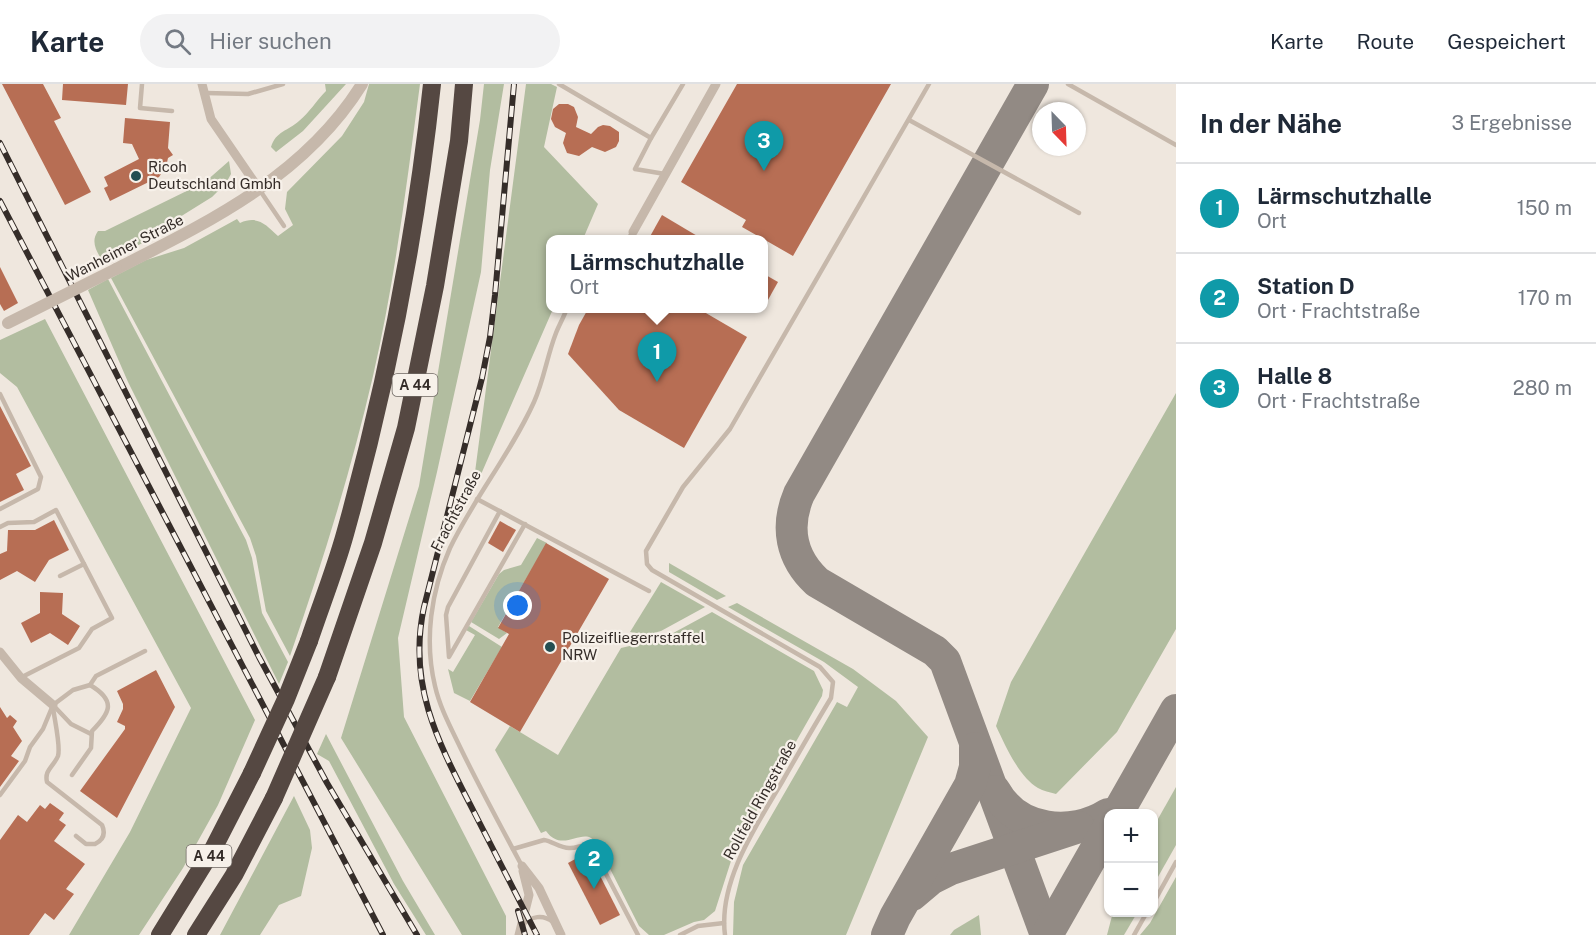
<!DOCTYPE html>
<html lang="de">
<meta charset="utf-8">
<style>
body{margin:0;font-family:"Public Sans",sans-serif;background:#f2f2f3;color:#1f2937}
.controls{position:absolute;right:18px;bottom:18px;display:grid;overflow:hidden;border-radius:12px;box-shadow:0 2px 4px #0004}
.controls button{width:54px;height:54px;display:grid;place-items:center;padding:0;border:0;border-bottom:2px solid #e0e1e3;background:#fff;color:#1f2937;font:30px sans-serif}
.compass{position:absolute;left:1032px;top:18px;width:54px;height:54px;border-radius:50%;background:#fff;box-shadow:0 2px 4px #0004;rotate:157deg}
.you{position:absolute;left:518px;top:522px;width:21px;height:21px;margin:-15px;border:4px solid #fff;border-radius:50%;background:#1a73e8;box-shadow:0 0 0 9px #1a73e833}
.badge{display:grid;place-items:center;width:39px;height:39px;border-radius:50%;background:#111827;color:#fff;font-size:20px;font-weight:700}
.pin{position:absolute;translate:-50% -50px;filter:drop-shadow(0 2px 3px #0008)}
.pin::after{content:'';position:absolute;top:32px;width:21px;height:18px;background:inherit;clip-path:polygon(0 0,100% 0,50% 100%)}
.popup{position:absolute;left:546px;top:151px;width:222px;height:78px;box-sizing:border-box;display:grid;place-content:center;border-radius:12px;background:#fff;filter:drop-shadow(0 2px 4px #0005);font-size:20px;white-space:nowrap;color:#747a83}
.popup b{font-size:22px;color:#1f2937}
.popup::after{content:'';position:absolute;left:50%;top:100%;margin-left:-12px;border:12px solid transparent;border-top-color:#fff}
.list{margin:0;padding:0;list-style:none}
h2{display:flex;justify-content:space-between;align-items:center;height:78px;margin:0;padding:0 24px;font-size:26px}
h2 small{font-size:20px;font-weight:400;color:#747a83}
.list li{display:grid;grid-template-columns:39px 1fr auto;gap:18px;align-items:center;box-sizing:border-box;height:90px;padding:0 24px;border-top:2px solid #e0e1e3}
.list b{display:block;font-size:22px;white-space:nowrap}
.list p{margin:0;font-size:20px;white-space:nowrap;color:#747a83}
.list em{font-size:20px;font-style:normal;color:#747a83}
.icon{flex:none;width:33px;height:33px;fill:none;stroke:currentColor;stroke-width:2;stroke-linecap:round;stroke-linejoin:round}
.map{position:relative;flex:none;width:1176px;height:851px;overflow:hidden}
header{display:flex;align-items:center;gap:36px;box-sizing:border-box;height:84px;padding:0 30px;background:#fff;border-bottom:2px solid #e0e1e3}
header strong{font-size:28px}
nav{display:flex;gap:33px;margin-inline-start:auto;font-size:21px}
.search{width:420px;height:54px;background:#f2f2f3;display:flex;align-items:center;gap:15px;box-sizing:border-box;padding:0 21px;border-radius:33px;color:#747a83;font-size:22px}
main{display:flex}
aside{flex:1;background:#fff}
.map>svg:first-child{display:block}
.green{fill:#b2bda0}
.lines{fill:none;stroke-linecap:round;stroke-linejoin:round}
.taxiway{stroke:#928a84;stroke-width:32}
.building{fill:#b76e54}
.service{stroke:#c6b8ab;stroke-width:4.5}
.minor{stroke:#c6b8ab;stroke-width:9}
.tertiary{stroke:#c6b8ab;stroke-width:12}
.motorway{stroke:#554842;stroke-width:18}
.rail-casing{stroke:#352d29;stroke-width:6}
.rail{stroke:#f7f1ea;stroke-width:4;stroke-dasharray:11;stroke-linecap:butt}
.tertiary-bridge{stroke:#c6b8ab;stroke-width:12}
.motorway-bridge{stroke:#554842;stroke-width:18}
.poi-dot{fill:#244e51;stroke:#f7f1ea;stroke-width:2}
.labels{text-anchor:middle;stroke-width:4.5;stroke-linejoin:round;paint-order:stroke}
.shield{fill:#f7f1ea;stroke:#6f6863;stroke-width:1.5}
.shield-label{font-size:14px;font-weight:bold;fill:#352d29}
.poi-label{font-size:15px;fill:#352d29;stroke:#f7f1ea;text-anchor:start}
.street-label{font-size:15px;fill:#352d29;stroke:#f7f1ea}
</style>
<header>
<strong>Karte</strong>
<div class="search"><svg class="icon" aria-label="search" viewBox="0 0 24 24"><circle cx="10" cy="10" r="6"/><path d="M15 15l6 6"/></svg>Hier suchen</div>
<nav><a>Karte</a><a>Route</a><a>Gespeichert</a></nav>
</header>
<main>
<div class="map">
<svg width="1176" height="851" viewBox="0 0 1176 851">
<rect width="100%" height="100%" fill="#efe7de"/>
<g class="green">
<path d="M325,0H346L303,47L276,68L271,63C276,47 288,47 299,37C309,29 317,16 326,7Z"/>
<path d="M369,0H420C407,98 395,196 373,292C351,387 322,480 290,572L266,527L256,472L250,454L111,194L146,176L184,164L237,135L240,139C258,131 266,141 278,152L293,141L285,125L287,108L342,52L364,18Z"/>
<path d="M484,0H504L490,86L481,188L437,388L398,554L404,633L506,832V851H462L341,654L419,402L480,36Z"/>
<path d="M526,0H551L557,3L544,63L598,120L583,155L550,156V224L553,225L472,411Z"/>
<path d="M229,77L231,90L226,99L212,113L167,141L149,156L103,178C97,168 90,158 98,147H105L205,98Z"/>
<path d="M108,195L246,456L252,474L262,529L288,578L279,600L128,298L88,206Z"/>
<path d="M45,235L255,636L218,721L183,784L139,851H69L130,748L191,624L17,303L0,289V256Z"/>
<path d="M1176,309V545L1117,648L1056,710C1050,708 1043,707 1038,704C1019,693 1005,661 996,642L1011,598Z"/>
<path d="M537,454L547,459L498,543L507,549L499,555L471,538L499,490L504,486L521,481Z"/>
<path d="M669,479L726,512L717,516L669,488Z"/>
<path d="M661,498L705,523L661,547L647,551L630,548Z"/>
<path d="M737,519L853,585L896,617L928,653L846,851H733L734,818L743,781L837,618L847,623L858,603L824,578L728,523Z"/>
<path d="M712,528L814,587L823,606L822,612L749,740L731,777L715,827L704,836L694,838L664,851H649L639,842L598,761C596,759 594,756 591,754C579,747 561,768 546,747L541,749L495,666L510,642L558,671L621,564L664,554Z"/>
<path d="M469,542L502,563L470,617L454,609L448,585L453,588L475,551L466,546Z"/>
<path d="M326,650L403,797L435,851H426L394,800L329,677L317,670Z"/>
<path d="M1176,703V761L1154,800V742Z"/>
<path d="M294,712L310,746L312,764L301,812L279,821L260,851H220Z"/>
<path d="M1176,793V851H1140L1150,839Z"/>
<path d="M1113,828L1137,829L1124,851H1107Z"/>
<path d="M979,831L981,851H950L954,846Z"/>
</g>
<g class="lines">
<g class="taxiway">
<path d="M1033,0L799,410C785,443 791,474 817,498L935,567L945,577L1046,851"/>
<path d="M995,707C1018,748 1072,753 1108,730"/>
<path d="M1117,730L1176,626"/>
<path d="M912,811L931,795L951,785L1079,743"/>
<path d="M887,851L895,833L970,701L975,683V664"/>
<path d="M1047,851L1108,744"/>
</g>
</g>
<g class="building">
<path d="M2,0H43L61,34L54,37L91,108L65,121Z"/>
<path d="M63,0H128L126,21L62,16Z"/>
<path d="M737,0H891L793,172L742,143L746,136L681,98Z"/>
<path d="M559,20H568L574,23L578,33L576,43L591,50L598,43L603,41L610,42L619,48V57L616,63L605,68L592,63L579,72L567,69L563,59L566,49L555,43L551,35L553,25Z"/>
<path d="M125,34L170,38L168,64L173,71L168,74L166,83L159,93L110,117L104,104L108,102L104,93L139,75L132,60L123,59Z"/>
<path d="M662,131L704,156H648Z"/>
<path d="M0,183L18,219L4,227L0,220Z"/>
<path d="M764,190L778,198L764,223Z"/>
<path d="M588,225H699L747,253L684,364L619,326L568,270L579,241Z"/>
<path d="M0,322L31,382L16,390L24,406L0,418Z"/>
<path d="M54,436L69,466L49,476L35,498L17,487L0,496V470L7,467L8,446H35Z"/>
<path d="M500,437L516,446L503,468L488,459Z"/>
<path d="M546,459L609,495L520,648L470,618L509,550L498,544Z"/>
<path d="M40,508L63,509L62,530L80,542L68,561L50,549L31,559L21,539L40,529Z"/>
<path d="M156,586L175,623L117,734L80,707L125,645V642L117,638L123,625V620L117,607Z"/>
<path d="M0,623L7,634L10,631L17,637L13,643L22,657L11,672L19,677L0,703Z"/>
<path d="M50,719L64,729L59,736L66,741L54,757L85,780L66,805L74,810L54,836L45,829L29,851H0V756L18,731L27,738L40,721L45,725Z"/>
<path d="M588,768L620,831L600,841L568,779Z"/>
</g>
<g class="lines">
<g class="service">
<path d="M142,0L140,24L172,27"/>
<path d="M559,0L651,54L635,85L665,90"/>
<path d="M1068,0L1176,61"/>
<path d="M206,9L248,10L283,0"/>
<path d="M909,36L1079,129"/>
<path d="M651,54L683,0"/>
<path d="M259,105L284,142"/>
<path d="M627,156L633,148"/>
<path d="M0,310L41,393L38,405L0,425"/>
<path d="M477,415L649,507"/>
<path d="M500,427L448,523L446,531L449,573L525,440"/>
<path d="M0,443L8,439L34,438L56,426L112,534L92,545L79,564L22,593"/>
<path d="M60,492L84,480"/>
<path d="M53,621L71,640L91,650"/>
<path d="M53,623C54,634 61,662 58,672C54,682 44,686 47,698L102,741C106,750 103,756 95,760H86L76,752"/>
<path d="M72,691L91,664L92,647C110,629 117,617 90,601"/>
<path d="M0,711L25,677L30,663L43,645L53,621L73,606L90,601L96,592L145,567"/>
<path d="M513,765L544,756C552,757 560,764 569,764C576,765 581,760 589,761L594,767L638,851"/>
<path d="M522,782C501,743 480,704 461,665C451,644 440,624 435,602C424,556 431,507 450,464C474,414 511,369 534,318C544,296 547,272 556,249C559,241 564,233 567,224"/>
<path d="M1154,818L1176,778"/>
<path d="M523,841C531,832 543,830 553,838"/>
<path d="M680,851L698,842L724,839"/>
<path d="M725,851C718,798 756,742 782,698C798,670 814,642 831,614L833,598L820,583L652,486L647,480L646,467L683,403L730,345L929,0"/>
<path d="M1134,851L1147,828"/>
</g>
<g class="minor">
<path d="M202,0L211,35L259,105"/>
<path d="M633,148L716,0"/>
<path d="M0,568L21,594L53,621"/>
<path d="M522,782L539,804L561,851"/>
<path d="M519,851L529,811L523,787"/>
</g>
<path class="tertiary" d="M116,185C209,138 305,92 362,0"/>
<g class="motorway">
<path d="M309,557C321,521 335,486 345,450C386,303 416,152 432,0"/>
<path d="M327,593L373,459L406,344L435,202L459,57L464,0"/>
<path d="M160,851L213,765L252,689"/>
<path d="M196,851L234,791L274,714"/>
</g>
<defs>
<g id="rail">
<path d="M514,0L495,211L490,253L482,294L424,523C407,602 439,660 474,728C495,769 516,810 537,851"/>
<path d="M0,59L259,573L327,699L417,851"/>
<path d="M0,117L383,851"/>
<path d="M518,827L525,851"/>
</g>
</defs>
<use href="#rail" class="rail-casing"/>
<use href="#rail" class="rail"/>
<path class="tertiary-bridge" d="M8,239L116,185"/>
<g class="motorway-bridge">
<path d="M252,689L286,615L309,557"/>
<path d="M274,714L327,593"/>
</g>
</g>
<g class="poi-dot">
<circle cx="136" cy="92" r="6"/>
<circle cx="550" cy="563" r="6"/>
</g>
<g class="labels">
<g class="shield">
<rect x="392.5" y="290" width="45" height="22" rx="4.5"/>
<rect x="186.5" y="761" width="45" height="22" rx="4.5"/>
</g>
<g class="shield-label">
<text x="415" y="306">A 44</text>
<text x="209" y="777">A 44</text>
</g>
<g class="poi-label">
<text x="148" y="88">Ricoh<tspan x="148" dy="17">Deutschland Gmbh</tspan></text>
<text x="562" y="559">Polizeifliegerrstaffel<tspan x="562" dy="17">NRW</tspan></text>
</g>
<g class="street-label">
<text transform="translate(125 164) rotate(-27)" y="5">Wanheimer Straße</text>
<text transform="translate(456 427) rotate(-62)" y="5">Frachtstraße</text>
<text transform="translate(760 716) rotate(-61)" y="5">Rollfeld Ringstraße</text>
</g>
</g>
</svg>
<div class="controls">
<button>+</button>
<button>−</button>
</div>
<svg class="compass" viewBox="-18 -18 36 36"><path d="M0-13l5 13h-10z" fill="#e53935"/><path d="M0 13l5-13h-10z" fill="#747a83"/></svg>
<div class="you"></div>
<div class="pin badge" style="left:657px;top:298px;background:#0f9aa8">1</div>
<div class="popup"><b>Lärmschutzhalle</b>Ort</div>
<div class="pin badge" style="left:594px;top:805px;background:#0f9aa8">2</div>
<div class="pin badge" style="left:764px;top:87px;background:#0f9aa8">3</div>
</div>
<aside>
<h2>In der Nähe<small>3 Ergebnisse</small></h2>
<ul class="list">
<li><span class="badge" style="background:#0f9aa8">1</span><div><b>Lärmschutzhalle</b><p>Ort</p></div><em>150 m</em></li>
<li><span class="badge" style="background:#0f9aa8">2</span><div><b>Station D</b><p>Ort · Frachtstraße</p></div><em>170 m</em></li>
<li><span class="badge" style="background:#0f9aa8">3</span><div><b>Halle 8</b><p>Ort · Frachtstraße</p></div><em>280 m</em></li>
</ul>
</aside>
</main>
